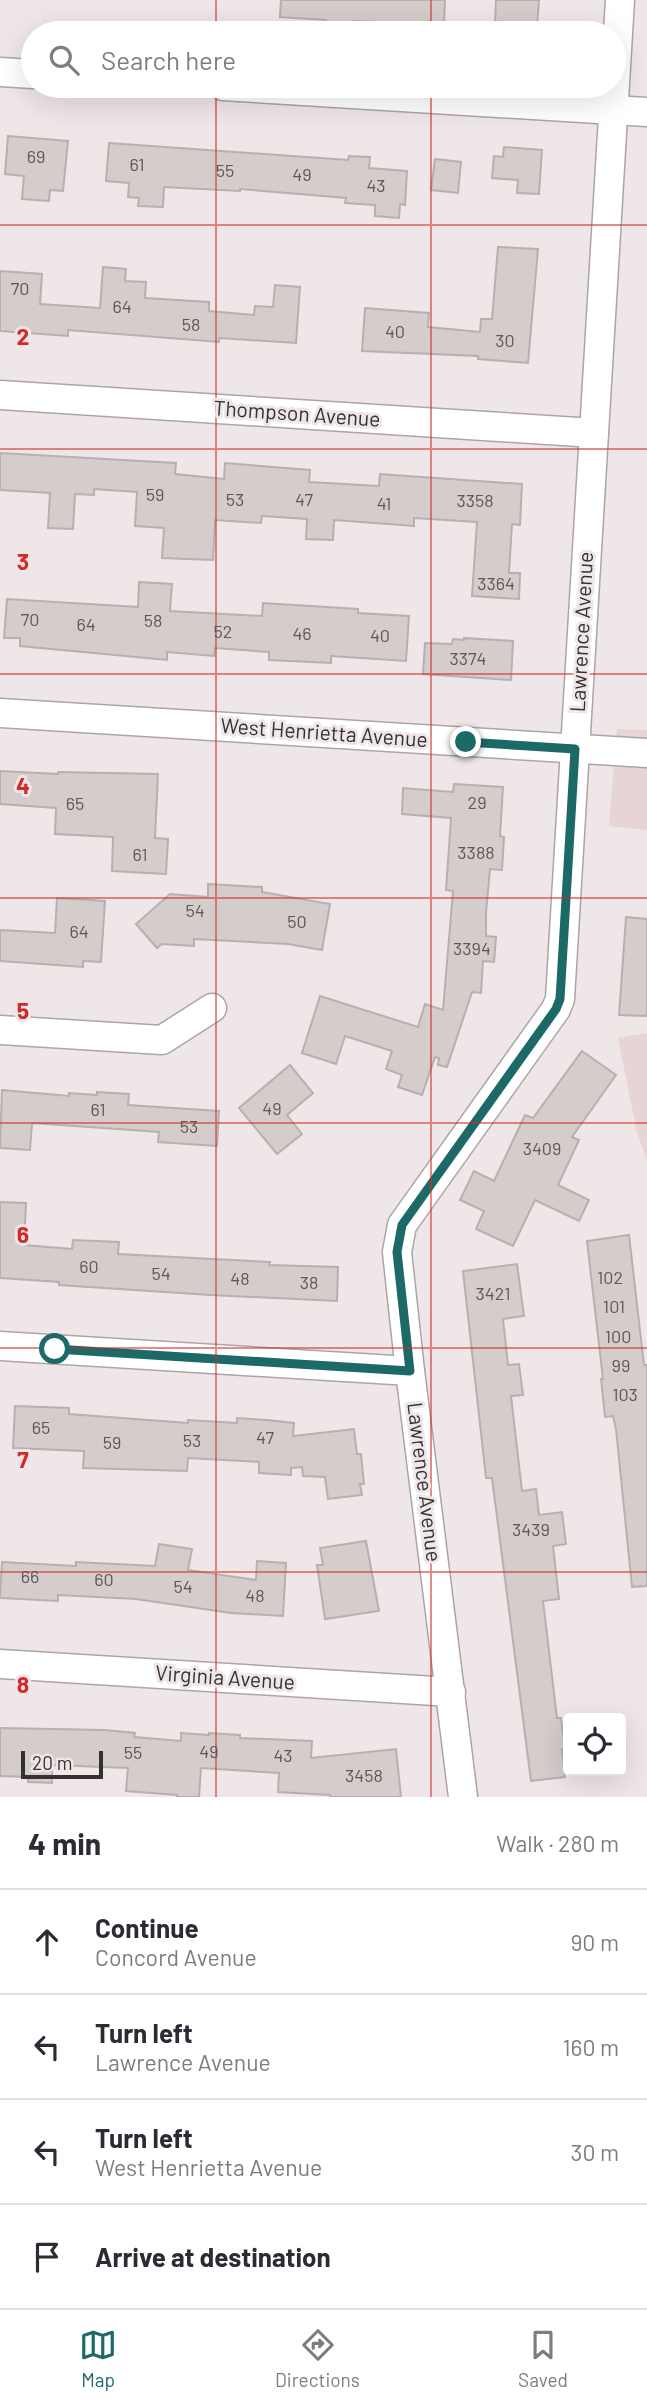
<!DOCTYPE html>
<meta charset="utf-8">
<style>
body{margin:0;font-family:Barlow,sans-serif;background:#f2f2f3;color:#2b2b33}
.controls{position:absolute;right:21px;bottom:21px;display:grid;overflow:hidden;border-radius:7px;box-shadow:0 7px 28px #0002}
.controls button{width:63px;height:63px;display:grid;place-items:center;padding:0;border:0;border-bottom:2px solid #e1e1e2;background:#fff;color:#2b2b33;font:35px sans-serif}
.scale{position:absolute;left:21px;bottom:18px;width:82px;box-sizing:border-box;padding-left:7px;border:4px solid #343131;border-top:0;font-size:19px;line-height:24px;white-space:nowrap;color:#343131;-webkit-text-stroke:5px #efe6e7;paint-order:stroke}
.stop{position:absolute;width:21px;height:21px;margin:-16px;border:5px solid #1c6967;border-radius:50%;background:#fff}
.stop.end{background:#1c6967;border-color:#fff;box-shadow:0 2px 7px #0008}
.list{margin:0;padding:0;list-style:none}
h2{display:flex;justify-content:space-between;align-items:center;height:91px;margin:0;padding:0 28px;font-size:30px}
h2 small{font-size:23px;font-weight:400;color:#7c7c81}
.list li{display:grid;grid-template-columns:46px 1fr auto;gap:21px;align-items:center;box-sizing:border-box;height:105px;padding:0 28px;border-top:2px solid #e1e1e2}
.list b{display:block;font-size:26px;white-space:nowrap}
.list p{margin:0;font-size:23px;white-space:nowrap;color:#7c7c81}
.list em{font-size:23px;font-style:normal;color:#7c7c81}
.icon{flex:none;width:38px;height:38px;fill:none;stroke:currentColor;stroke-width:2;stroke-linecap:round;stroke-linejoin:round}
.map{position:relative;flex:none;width:647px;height:1797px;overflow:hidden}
.search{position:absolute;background:#fff;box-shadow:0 7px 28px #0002;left:21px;right:21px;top:21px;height:77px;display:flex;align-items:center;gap:18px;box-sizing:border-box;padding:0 24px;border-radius:38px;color:#7c7c81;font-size:26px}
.sheet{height:511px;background:#fff}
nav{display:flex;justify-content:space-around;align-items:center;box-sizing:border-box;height:98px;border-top:2px solid #e1e1e2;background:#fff;font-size:19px;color:#7c7c81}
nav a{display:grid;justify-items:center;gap:4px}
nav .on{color:#1c6967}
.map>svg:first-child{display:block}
.built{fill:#e7d5d6}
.building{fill:#d5cccc;stroke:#b8b0b0;stroke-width:2}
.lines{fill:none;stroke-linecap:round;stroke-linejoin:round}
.minor-casing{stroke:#ada5a5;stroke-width:31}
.minor{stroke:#fff;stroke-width:28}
.route{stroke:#1c6967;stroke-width:9}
.grid{fill:none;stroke:#d62828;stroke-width:2;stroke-opacity:0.55}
.labels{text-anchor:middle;stroke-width:6;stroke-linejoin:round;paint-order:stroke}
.number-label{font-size:18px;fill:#5c5858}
.street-label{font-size:21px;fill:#343131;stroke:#efe6e7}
.grid-label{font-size:23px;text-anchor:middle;font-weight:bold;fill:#d62828;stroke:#efe6e7;stroke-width:6;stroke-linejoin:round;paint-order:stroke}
</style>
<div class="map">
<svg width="647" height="1797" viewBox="0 0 647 1797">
<rect width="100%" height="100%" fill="#efe6e7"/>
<g class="built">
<path d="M617,729L647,730V830L609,826Z"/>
<path d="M647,1033V1160L637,1133L618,1038Z"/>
</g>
<g class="building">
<path d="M281,0H445L444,25L353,21L352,30L325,27L326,20L280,17Z"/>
<path d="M496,0H539L537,26L495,24Z"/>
<path d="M8,136L68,141L63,191L50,190L49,201L22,199L24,176L5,174Z"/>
<path d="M109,143L348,160L349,156L370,157L369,168L407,171L405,205L400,204L399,218L375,216V205L345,203L346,198L240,189V191L164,187L163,207L138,206L139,198L128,197L129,183L106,181Z"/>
<path d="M504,147L542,150L539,194L517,193L518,180L492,178L494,156L503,157Z"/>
<path d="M435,159L461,162L458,193L431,190Z"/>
<path d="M498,247L538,249L528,363L478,359V356L362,351L365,308L429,313L428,327L480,332L481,319H492Z"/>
<path d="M103,267L126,269L125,281L146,282L145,298L209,302V311L254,315L255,306L273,307L275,285L300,287L296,343L219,338V342L68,330V336L0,331V271L42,274L40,304L100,308Z"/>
<path d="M0,453L176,463L175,474L224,479L225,463L310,470L309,482L379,486L380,474L522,484L520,525L512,524L509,573H520L519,599L472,596L477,522L414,518V526L334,520L333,540L306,539L307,519L262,516L261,523L215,520L213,560L162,558L164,528L135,526L137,492L94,489V495L75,494L73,529L48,528L50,493L0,490Z"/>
<path d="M139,582L172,584L170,611L262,616L263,603L358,609V613L409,616L406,661L331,656V663L269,660V652L215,648L214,656L167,652V660L20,646V638H4L7,599L138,607Z"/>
<path d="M464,638L513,641L511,680L423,674L425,643L452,644L453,639L464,640Z"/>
<path d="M0,771L58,774V772L158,774L155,838L168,839L166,874L112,871L113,837L55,834L56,808L0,804Z"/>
<path d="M454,784L503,787L500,836L504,837L502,870L490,869L486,913V936L496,937L494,962L483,961L481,993L472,992L447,1067L438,1065L439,1058L435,1057L422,1095L398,1087L402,1075L386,1069L392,1051L345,1036L336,1064L302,1053L320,996L418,1027L425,1004L443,1010L453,891L446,890L451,818L402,814L403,788L453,792Z"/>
<path d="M208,884L262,887V892L330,904L322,950L288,944L194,939V946L162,944L157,948L136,924L170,894L208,897Z"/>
<path d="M57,898L105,901L101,962L83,961V967L0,961V930L55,933Z"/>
<path d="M626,917L647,919V1016L619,1015Z"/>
<path d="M582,1051L616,1075L572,1137L579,1140L558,1185L589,1200L579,1221L535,1200L513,1246L476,1229L484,1211L460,1200L474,1171L494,1181L525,1115L533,1118Z"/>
<path d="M290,1065L313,1093L287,1115L302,1134L277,1154L239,1108Z"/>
<path d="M2,1090L69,1096V1093L97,1095V1092L129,1094L128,1105L219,1111L217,1146L158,1142L159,1132L32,1123L30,1150L0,1148Z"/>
<path d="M0,1202L26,1203L24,1245L72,1249L73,1240L119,1242L118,1254L270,1262L269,1265L338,1267L337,1301L210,1295L59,1285V1282L0,1278Z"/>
<path d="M629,1235L644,1365H647V1586L632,1587L616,1429L613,1416L605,1417L601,1379H603L587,1241Z"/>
<path d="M517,1264L524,1316L503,1319L508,1365L519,1364L523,1395L511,1396L522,1491L536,1489L539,1515L562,1512L566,1544L553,1546L559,1599L543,1601L557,1718H561L565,1749H562L565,1777L531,1781L492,1478H486L463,1271Z"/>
<path d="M15,1406L69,1408V1414L188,1423V1420L237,1423V1418L267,1420L294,1423L293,1436L354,1429L357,1454H361L364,1484H360L362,1495L328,1499L325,1477L303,1476L302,1467L291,1468V1475L259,1473V1462L188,1458L187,1471L83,1468L84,1451L13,1448Z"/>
<path d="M366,1541L379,1611L325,1619L317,1565H323L320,1548Z"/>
<path d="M159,1544L192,1549L188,1570L256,1580L257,1561L286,1563L283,1616L231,1613L136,1599L58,1595V1601L0,1598L2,1562L76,1566V1562L155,1566Z"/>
<path d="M0,1728L105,1730L135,1733L134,1737L181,1741V1733L209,1735V1733L240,1735V1738L312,1741L311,1758L396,1749L401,1797H331L330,1795L278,1792L279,1773L201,1768L199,1797H177V1795L126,1791L128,1768L52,1765V1783L28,1782V1777L0,1776Z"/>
</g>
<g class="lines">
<defs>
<g id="minor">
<path d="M0,72L33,74"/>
<path d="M223,86L647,112"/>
<path d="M0,395L594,433"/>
<path d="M0,713L647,753"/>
<path d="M0,1030L162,1040L212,1008"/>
<path d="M0,1346L410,1371"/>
<path d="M0,1664L451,1692"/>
<path d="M463,1797L410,1371L397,1252L402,1225L556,1009L560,999L620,0"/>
</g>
</defs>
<use href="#minor" class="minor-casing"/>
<use href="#minor" class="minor"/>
</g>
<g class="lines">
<path class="route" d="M55,1349L410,1371L397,1252L402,1225L556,1009L560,999L575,749L466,742"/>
</g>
<path class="grid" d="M216,0V33M431,0V33M216,86V1797M431,86V1797M0,225H647M0,449H647M0,674H647M0,898H647M0,1123H647M0,1348H647M0,1572H647"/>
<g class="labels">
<g class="number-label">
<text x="36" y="163">69</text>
<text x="137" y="171">61</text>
<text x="225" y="177">55</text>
<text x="302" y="181">49</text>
<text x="376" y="192">43</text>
<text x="20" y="295">70</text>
<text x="122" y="313">64</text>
<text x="191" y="331">58</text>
<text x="395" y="338">40</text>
<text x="505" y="347">30</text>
<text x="155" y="501">59</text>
<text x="235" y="506">53</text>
<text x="304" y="506">47</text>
<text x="475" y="507">3358</text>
<text x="384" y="510">41</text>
<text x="496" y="590">3364</text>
<text x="30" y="626">70</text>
<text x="153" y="627">58</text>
<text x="86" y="631">64</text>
<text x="223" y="638">52</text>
<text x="302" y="640">46</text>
<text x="380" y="642">40</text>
<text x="468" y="665">3374</text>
<text x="477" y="809">29</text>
<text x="75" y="810">65</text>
<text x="476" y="859">3388</text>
<text x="140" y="861">61</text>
<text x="195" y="917">54</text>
<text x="297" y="928">50</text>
<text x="79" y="938">64</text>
<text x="472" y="955">3394</text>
<text x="272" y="1115">49</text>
<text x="98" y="1116">61</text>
<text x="189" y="1133">53</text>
<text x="542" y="1155">3409</text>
<text x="89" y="1273">60</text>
<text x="161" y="1280">54</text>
<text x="610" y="1284">102</text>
<text x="240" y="1285">48</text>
<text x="309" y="1289">38</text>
<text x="493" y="1300">3421</text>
<text x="614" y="1313">101</text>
<text x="618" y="1343">100</text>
<text x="621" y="1372">99</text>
<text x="625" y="1401">103</text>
<text x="41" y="1434">65</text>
<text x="265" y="1444">47</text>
<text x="192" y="1447">53</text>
<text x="112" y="1449">59</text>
<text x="531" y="1536">3439</text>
<text x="30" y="1583">66</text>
<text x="104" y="1586">60</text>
<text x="183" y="1593">54</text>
<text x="255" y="1602">48</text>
<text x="209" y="1758">49</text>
<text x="133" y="1759">55</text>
<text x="283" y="1762">43</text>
<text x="364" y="1782">3458</text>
</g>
<g class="street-label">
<text transform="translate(297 414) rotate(4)" y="7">Thompson Avenue</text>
<text transform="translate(582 632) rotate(-87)" y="7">Lawrence Avenue</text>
<text transform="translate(324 733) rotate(4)" y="7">West Henrietta Avenue</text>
<text transform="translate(424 1482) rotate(83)" y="7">Lawrence Avenue</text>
<text transform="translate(225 1678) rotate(4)" y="7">Virginia Avenue</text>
</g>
</g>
<g class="grid-label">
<text x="23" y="345">2</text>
<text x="23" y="570">3</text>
<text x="23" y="794">4</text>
<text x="23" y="1019">5</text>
<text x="23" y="1243">6</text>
<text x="23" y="1468">7</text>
<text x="23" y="1693">8</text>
</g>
</svg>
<div class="controls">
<button><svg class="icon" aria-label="locate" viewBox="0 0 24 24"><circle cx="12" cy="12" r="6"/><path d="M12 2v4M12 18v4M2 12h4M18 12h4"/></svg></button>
</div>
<div class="scale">20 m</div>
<div class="stop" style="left:55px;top:1349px"></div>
<div class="stop end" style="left:466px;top:742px"></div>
<div class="search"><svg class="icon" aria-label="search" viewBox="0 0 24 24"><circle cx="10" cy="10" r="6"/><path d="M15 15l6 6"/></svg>Search here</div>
</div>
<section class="sheet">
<h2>4 min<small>Walk · 280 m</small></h2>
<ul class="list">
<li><svg class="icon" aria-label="ahead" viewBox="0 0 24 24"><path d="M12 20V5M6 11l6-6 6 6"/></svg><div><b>Continue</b><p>Concord Avenue</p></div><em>90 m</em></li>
<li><svg class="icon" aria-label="left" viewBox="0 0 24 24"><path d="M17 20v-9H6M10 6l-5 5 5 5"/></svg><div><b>Turn left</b><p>Lawrence Avenue</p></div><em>160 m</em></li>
<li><svg class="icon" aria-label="left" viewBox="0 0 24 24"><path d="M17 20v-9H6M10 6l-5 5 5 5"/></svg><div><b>Turn left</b><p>West Henrietta Avenue</p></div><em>30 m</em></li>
<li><svg class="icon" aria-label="arrive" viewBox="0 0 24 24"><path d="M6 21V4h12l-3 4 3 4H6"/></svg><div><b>Arrive at destination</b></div></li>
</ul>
</section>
<nav>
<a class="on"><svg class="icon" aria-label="map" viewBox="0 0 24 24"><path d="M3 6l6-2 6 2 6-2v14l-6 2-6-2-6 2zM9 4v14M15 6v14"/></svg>Map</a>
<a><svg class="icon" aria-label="directions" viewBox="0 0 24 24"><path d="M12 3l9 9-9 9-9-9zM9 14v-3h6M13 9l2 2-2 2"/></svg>Directions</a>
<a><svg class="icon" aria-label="saved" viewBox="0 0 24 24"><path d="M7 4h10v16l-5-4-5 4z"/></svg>Saved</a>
</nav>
